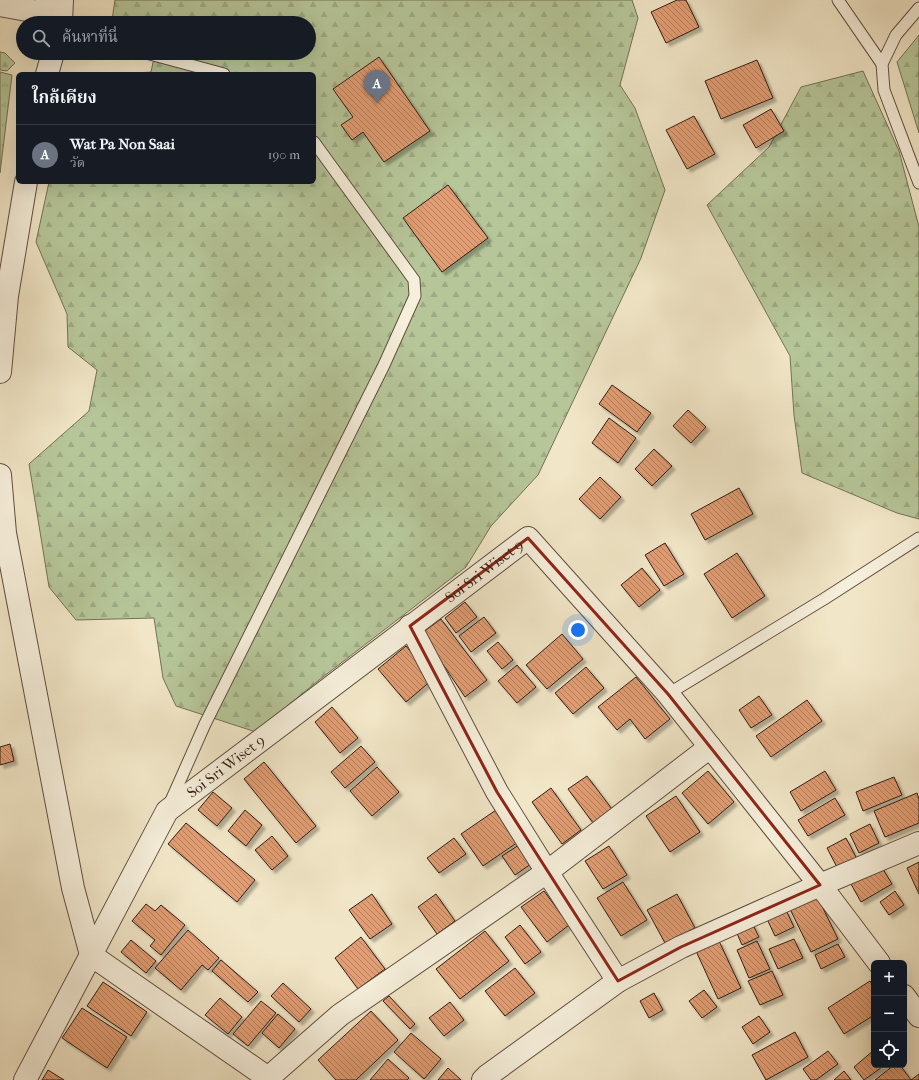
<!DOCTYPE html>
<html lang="th">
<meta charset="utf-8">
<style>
body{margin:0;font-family:"IM FELL French Canon","Noto Serif Thai",serif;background:#242831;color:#f1f3f6}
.controls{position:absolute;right:12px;bottom:12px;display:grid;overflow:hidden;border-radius:6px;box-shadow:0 4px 16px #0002}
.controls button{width:36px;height:36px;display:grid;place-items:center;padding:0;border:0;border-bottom:1px solid #363941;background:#171b24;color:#f1f3f6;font:20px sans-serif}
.you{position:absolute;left:578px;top:630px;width:14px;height:14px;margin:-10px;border:3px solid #fff;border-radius:50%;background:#1a73e8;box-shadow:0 0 0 6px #1a73e833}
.badge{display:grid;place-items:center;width:26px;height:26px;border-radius:50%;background:#c59692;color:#fff;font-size:13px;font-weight:700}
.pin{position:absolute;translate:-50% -33px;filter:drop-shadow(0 1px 2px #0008)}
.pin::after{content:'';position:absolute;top:21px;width:14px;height:12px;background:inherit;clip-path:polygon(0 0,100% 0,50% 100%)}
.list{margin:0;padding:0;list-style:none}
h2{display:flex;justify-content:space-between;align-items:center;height:52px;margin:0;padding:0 16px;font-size:17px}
h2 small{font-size:13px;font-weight:400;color:#9ea1a6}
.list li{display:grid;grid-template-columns:26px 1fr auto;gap:12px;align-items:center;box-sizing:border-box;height:60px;padding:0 16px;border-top:1px solid #363941}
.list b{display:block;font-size:15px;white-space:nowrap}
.list p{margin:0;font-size:13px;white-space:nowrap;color:#9ea1a6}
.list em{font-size:13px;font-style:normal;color:#9ea1a6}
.icon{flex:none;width:22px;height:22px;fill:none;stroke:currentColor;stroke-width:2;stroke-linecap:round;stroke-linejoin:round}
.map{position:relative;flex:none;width:919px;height:1080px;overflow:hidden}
.search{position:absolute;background:#171b24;box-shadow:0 4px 16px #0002;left:16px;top:16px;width:300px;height:44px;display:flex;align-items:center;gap:10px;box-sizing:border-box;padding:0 14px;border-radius:22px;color:#9ea1a6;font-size:15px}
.panel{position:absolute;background:#171b24;box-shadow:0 4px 16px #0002;left:16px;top:72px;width:300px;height:112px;border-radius:6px}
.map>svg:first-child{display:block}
.grass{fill:url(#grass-tufts);stroke:#747256}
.forest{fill:url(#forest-firs);stroke:#747256}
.building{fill:url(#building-back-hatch);stroke:#311d13;filter:url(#shadow)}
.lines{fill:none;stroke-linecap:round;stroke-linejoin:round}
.lane-casing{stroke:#614f40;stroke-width:13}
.street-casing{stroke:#614f40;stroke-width:24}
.lane{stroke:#f6efdb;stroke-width:11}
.street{stroke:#f6efdb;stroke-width:22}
.marked{fill:none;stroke:#8f2418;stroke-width:3;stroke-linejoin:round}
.labels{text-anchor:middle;stroke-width:3.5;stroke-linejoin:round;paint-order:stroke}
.street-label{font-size:15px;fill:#311d13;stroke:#f6efdb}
</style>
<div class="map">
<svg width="919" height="1080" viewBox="0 0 919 1080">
<defs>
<pattern id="grass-tufts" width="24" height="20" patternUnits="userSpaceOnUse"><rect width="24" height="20" fill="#b6c699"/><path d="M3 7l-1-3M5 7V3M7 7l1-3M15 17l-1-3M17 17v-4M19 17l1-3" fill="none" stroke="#9daa83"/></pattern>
<pattern id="forest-firs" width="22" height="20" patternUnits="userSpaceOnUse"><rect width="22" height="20" fill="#b6c699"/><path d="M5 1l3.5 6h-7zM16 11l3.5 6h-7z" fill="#9daa83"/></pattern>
<pattern id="building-back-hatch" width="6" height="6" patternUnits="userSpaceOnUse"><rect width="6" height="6" fill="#e19d73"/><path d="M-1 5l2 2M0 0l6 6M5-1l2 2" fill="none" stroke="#b77f5d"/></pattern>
<filter id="shadow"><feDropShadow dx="3.5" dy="3.5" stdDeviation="1" flood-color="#0004"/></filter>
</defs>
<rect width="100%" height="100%" fill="#f1e6c7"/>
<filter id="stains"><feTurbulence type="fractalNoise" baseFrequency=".005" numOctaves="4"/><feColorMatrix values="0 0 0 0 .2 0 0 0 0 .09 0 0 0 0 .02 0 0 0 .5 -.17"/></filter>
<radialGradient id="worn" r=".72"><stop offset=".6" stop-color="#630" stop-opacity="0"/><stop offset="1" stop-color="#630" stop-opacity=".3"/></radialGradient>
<path class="grass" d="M0,72L12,75L0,173Z"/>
<g class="forest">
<path d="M115,0H632L638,18L620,85L635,108L665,190L641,258L538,475L491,526L466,567L319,680L256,732L176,706L163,678L154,618L76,620L49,587L29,464L89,411L97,370L68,347L67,314L36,242L49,182H314V74H122L151,72L155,53H309V23H122L112,20Z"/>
<path d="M919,35V133L897,62Z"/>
<path d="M0,52L5,53L15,63L7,71L0,70Z"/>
<path d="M863,71L899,151L919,227V519L897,513L802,473L794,415L790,356L707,205L769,147L801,87Z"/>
</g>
<g class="building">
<path d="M677,0H686L699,27L666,43L651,12Z"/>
<path d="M379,57L430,131L384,162L363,132L352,140L341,125L353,117L333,89Z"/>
<path d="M757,60L773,98L721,119L705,81Z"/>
<path d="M771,109L784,131L756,148L743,125Z"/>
<path d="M694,116L715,154L687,169L666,130Z"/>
<path d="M448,185L488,238L442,272L403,218Z"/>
<path d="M612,385L651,413L637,432L599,404Z"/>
<path d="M688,410L706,427L691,443L673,426Z"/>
<path d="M609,418L636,438L618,463L592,443Z"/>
<path d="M654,449L672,466L652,486L635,469Z"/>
<path d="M600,477L621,497L600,519L579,499Z"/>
<path d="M739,488L753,514L705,540L691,514Z"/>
<path d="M665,543L684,574L664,586L645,555Z"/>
<path d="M737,553L765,596L732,618L704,574Z"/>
<path d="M642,568L660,590L639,607L621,585Z"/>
<path d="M465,602L477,617L456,633L445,618Z"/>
<path d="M484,617L496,633L471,652L459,636Z"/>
<path d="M441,619L487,680L465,697L422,633Z"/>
<path d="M562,634L583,659L547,689L526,665Z"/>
<path d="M498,642L513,660L502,669L487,651Z"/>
<path d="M406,646L433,679L406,702L378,669Z"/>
<path d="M517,665L536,687L517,703L498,681Z"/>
<path d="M586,667L604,688L573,714L555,693Z"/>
<path d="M636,677L670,719L645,739L630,719L617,730L598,707Z"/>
<path d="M759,696L772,715L751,728L739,710Z"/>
<path d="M807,700L822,721L771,757L756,736Z"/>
<path d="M332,707L358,738L340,753L315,722Z"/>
<path d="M10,744L14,761L0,765V747Z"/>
<path d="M361,746L375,762L345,788L331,772Z"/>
<path d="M264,762L316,826L296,843L244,779Z"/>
<path d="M377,767L399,792L372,816L350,791Z"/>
<path d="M708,771L734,802L708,824L682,793Z"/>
<path d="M825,771L836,790L801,811L790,792Z"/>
<path d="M587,776L612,809L593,823L568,789Z"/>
<path d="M894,777L902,795L863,811L856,792Z"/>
<path d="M551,788L581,830L562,844L532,802Z"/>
<path d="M213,792L232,808L217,826L198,810Z"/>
<path d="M917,793L919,799V823L885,837L874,811Z"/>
<path d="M676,796L700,832L670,852L646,816Z"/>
<path d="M835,798L845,815L808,836L798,820Z"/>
<path d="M245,810L262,825L246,846L228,831Z"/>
<path d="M496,810L518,842L483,866L461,834Z"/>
<path d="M186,823L255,880L237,902L168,844Z"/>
<path d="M870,824L879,843L859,853L850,834Z"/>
<path d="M272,836L288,856L272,870L255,850Z"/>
<path d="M454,838L466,854L439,873L427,858Z"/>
<path d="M846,838L857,859L838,869L827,848Z"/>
<path d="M519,845L531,864L515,875L502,856Z"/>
<path d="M609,846L627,875L603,889L585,861Z"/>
<path d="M919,862V894L907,868Z"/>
<path d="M881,866L892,884L861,902L851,884Z"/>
<path d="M623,882L647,920L621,936L597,898Z"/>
<path d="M544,891L569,925L547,942L521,907Z"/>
<path d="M895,891L904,905L889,915L880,902Z"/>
<path d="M372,894L392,924L370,939L349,910Z"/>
<path d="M436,894L455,921L437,934L418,907Z"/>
<path d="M677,894L695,928L665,943L647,910Z"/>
<path d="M817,896L838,939L811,952L790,909Z"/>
<path d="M146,904L155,911L161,905L185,925L161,955L150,946L155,940L132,921Z"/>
<path d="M786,910L794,927L775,936L767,919Z"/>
<path d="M752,923L759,937L742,945L736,931Z"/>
<path d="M520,925L541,952L525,964L505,937Z"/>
<path d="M188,930L219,958L208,970L202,965L181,990L155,968Z"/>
<path d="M485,931L509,961L460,999L436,969Z"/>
<path d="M361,937L385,969L358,989L335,958Z"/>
<path d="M794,939L803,958L778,969L769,949Z"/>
<path d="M131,940L156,961L146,973L121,952Z"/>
<path d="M719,941L741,988L718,999L696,951Z"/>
<path d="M757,941L770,969L749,978L737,950Z"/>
<path d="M838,944L845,957L821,969L815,955Z"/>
<path d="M221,960L258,992L248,1002L212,971Z"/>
<path d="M515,968L535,993L505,1016L485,991Z"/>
<path d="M772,971L783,995L760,1005L748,981Z"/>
<path d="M870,981L874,988V1015L844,1034L828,1008Z"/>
<path d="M103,982L147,1012L131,1036L87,1006Z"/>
<path d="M283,983L311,1009L299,1022L271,996Z"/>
<path d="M704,990L717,1007L702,1018L689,1001Z"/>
<path d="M654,993L663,1010L649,1018L640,1001Z"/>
<path d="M389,996L415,1024L410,1029L383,1001Z"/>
<path d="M220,998L242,1017L228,1034L205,1015Z"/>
<path d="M261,1001L276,1013L248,1046L233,1034Z"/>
<path d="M450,1002L464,1020L444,1036L429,1018Z"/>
<path d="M82,1008L127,1037L107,1068L62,1038Z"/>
<path d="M371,1011L398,1040L356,1080H336L318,1060Z"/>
<path d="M278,1014L295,1029L279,1048L262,1033Z"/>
<path d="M759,1016L770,1032L753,1044L742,1027Z"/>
<path d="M795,1032L808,1057L766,1080L752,1055Z"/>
<path d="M411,1033L441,1059L424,1079L394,1052Z"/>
<path d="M874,1050V1065H885L864,1080L854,1067Z"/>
<path d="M828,1051L838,1064L816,1080H811L803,1069Z"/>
<path d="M388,1059L409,1078L407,1080H370Z"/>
<path d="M894,1065H900L911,1080L919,1074V1080H875Z"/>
<path d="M448,1068L461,1080H438Z"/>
<path d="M48,1070L64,1080H42Z"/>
<path d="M844,1071L851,1080H834Z"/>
</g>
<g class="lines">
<defs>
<g id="lane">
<path d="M838,0L882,64"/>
<path d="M919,8L896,35L882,64L884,90L919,183"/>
<path d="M146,53L224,74"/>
<path d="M668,694L824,599L919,538"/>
<path d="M170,803L205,724L384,365L415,296L414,280L314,142"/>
</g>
<g id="street">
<path d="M0,5L38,12L59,0"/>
<path d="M61,23L62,0"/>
<path d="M47,74L53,53"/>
<path d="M0,372L7,296L26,182"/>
<path d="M0,475L5,533L73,888L91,955L271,1080"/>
<path d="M410,626L497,792L547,872L618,981"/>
<path d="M904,996L919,1016"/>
<path d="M268,1078L340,1015L547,872L710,747"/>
<path id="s1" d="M25,1080L167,811L528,538L668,694L820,885L879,963"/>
<path d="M483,1080L487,1076L618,981L681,947L820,885L919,843"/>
</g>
</defs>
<use href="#lane" class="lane-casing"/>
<use href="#street" class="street-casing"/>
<use href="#lane" class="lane"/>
<use href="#street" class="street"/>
</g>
<path class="marked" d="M528,538L668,694L820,885L681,947L618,981L497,792L410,626Z"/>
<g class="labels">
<g class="street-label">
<text dy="5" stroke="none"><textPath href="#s1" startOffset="702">Soi Sri Wiset 9</textPath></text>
<text dy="5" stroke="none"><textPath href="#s1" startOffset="378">Soi Sri Wiset 9</textPath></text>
</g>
</g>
<rect width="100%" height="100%" filter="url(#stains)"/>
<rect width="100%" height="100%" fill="url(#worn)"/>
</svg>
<div class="controls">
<button>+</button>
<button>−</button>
<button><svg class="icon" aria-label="locate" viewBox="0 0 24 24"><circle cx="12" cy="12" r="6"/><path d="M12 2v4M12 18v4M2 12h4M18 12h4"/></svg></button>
</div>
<div class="you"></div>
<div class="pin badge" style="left:377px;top:103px;background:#6b7280">A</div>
<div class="search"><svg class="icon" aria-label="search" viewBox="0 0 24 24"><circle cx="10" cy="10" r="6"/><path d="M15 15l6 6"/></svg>ค้นหาที่นี่</div>
<section class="panel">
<h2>ใกล้เคียง<small></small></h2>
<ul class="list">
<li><span class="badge" style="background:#6b7280">A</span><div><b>Wat Pa Non Saai</b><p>วัด</p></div><em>190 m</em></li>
</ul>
</section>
</div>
